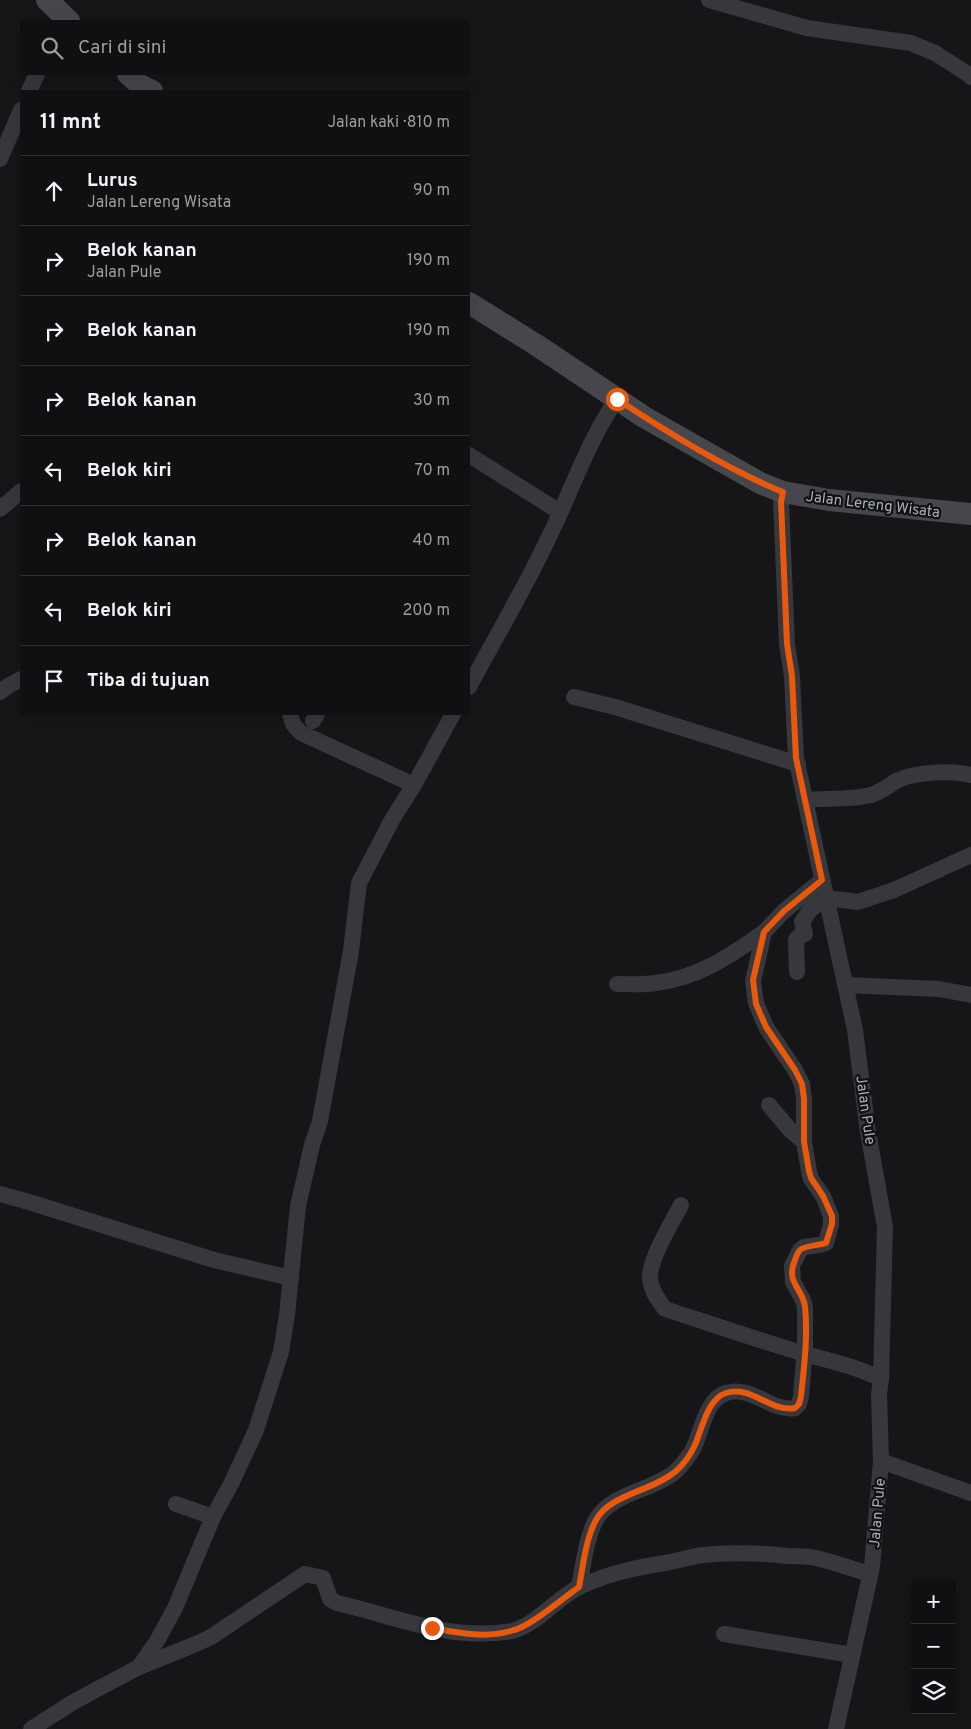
<!DOCTYPE html>
<html lang="id">
<meta charset="utf-8">
<style>
body{margin:0;font-family:Overpass,sans-serif;background:#1e1e20;color:#f1f3f6}
.controls{position:absolute;right:15px;bottom:15px;display:grid;overflow:hidden;border-radius:0px;box-shadow:0 5px 20px #0002}
.controls button{width:45px;height:45px;display:grid;place-items:center;padding:0;border:0;border-bottom:1px solid #303032;background:#101012;color:#f1f3f6;font:25px sans-serif}
.stop{position:absolute;width:15px;height:15px;margin:-11px;border:4px solid #ea580c;border-radius:50%;background:#fff}
.stop.end{background:#ea580c;border-color:#fff;box-shadow:0 1px 5px #0008}
.list{margin:0;padding:0;list-style:none}
h2{display:flex;justify-content:space-between;align-items:center;height:65px;margin:0;padding:0 20px;font-size:21px}
h2 small{font-size:16px;font-weight:400;color:#9c9d9f}
.list li{display:grid;grid-template-columns:32px 1fr auto;gap:15px;align-items:center;box-sizing:border-box;height:70px;padding:0 20px;border-top:1px solid #303032}
.list b{display:block;font-size:19px;white-space:nowrap}
.list p{margin:0;font-size:16px;white-space:nowrap;color:#9c9d9f}
.list em{font-size:16px;font-style:normal;color:#9c9d9f}
.icon{flex:none;width:28px;height:28px;fill:none;stroke:currentColor;stroke-width:2;stroke-linecap:round;stroke-linejoin:round}
.map{position:relative;flex:none;width:971px;height:1729px;overflow:hidden}
.search{position:absolute;background:#101012;box-shadow:0 5px 20px #0002;left:20px;top:20px;width:450px;height:55px;display:flex;align-items:center;gap:12px;box-sizing:border-box;padding:0 18px;border-radius:0px;color:#9c9d9f;font-size:19px}
.panel{position:absolute;background:#101012;box-shadow:0 5px 20px #0002;left:20px;top:90px;width:450px;height:625px;border-radius:0px}
.map>svg:first-child{display:block}
.lines{fill:none;stroke-linecap:round;stroke-linejoin:round}
.minor{stroke:#37383d;stroke-width:16}
.secondary{stroke:#45474d;stroke-width:22}
.route{stroke:#ea580c;stroke-width:6}
.labels{text-anchor:middle;stroke-width:4.5;stroke-linejoin:round;paint-order:stroke}
.street-label{font-size:15px;fill:#a8adb8;stroke:#111113}
</style>
<div class="map">
<svg width="971" height="1729" viewBox="0 0 971 1729">
<rect width="100%" height="100%" fill="#161618"/>
<g class="lines">
<g class="minor">
<path d="M709,0L807,28L911,43L935,53L968,74L971,77"/>
<path d="M29,91L37,74"/>
<path d="M0,159L21,110"/>
<path d="M469,455L560,512"/>
<path d="M783,492L781,502L787,644L792,676L796,758L855,1030L868,1132L885,1227L881,1379L879,1394L881,1461L872,1567L836,1729"/>
<path d="M0,509L21,491"/>
<path d="M469,687C495,638 524,590 548,539C571,493 587,442 617,399"/>
<path d="M0,692L8,686L21,679"/>
<path d="M574,697L615,707L798,764"/>
<path d="M290,714L293,724L301,733L414,785"/>
<path d="M313,721L317,714"/>
<path d="M805,800C827,798 850,800 871,795C881,792 889,785 898,780C917,772 951,770 971,775"/>
<path d="M797,972L796,940L798,937L805,934L802,922L810,910L826,898L858,902L894,890L971,855"/>
<path d="M617,984C630,984 643,985 656,983C698,978 730,956 764,932"/>
<path d="M845,985L939,989L971,995"/>
<path d="M769,1105L790,1130L804,1142"/>
<path d="M0,1194L29,1202L214,1260L291,1278"/>
<path d="M681,1205C672,1222 650,1258 650,1277C650,1289 658,1300 665,1309C711,1324 758,1340 805,1354C831,1361 857,1367 881,1379"/>
<path d="M881,1461L971,1493"/>
<path d="M176,1504L213,1517"/>
<path d="M579,1587C583,1566 586,1538 596,1520C610,1493 653,1491 676,1471C682,1465 690,1455 694,1447C702,1430 706,1399 726,1393C752,1385 771,1412 795,1408L799,1404L801,1396L805,1347V1307L803,1300L793,1282L792,1266L800,1250L804,1247L819,1245L826,1243L831,1224V1216L823,1196L811,1179L809,1171L804,1142V1099L802,1084L795,1070L766,1027L756,1003L753,981L764,932L784,911L822,880"/>
<path d="M724,1634L852,1655"/>
<path d="M139,1667L196,1644L211,1637L305,1574L323,1578L330,1599L337,1603C395,1616 451,1642 512,1631C535,1626 559,1596 581,1586C610,1573 634,1568 665,1563C677,1561 690,1557 702,1555C731,1552 760,1553 789,1556C798,1556 807,1556 816,1558C834,1562 852,1569 870,1574"/>
<path d="M31,1729L75,1701L139,1667L157,1641L175,1608L213,1517L232,1482L256,1430L281,1352L287,1315L298,1206L312,1145L320,1121L332,1055L351,951L359,883L393,818L414,785L453,714"/>
</g>
<g class="secondary">
<path d="M47,0L69,21"/>
<path d="M128,74L140,85L152,91"/>
<path d="M469,303L538,346L644,417L760,483L783,492L829,500L971,514"/>
</g>
</g>
<g class="lines">
<path class="route" d="M432,1628C458,1633 488,1639 514,1630C532,1625 563,1598 579,1587C583,1566 586,1538 596,1520C610,1494 653,1491 676,1471C683,1465 690,1455 694,1447C702,1430 707,1399 726,1393C752,1385 771,1413 795,1408L799,1404L801,1396C804,1367 808,1337 805,1307C803,1288 785,1283 795,1260C796,1257 798,1252 800,1250C803,1246 820,1245 826,1243L832,1224V1216L823,1196L811,1178L809,1171L804,1142V1099L802,1084L795,1070L766,1027L756,1004L753,980L764,932L784,911L822,880L796,758L792,676L787,644L781,502L783,492C726,469 668,433 617,399"/>
</g>
<g class="labels">
<g class="street-label">
<text transform="translate(873 504) rotate(7)" y="5">Jalan Lereng Wisata</text>
<text transform="translate(866 1110) rotate(82)" y="5">Jalan Pule</text>
<text transform="translate(877 1513) rotate(-85)" y="5">Jalan Pule</text>
</g>
</g>
</svg>
<div class="controls">
<button>+</button>
<button>−</button>
<button><svg class="icon" aria-label="layers" viewBox="0 0 24 24"><path d="M12 4l9 5-9 5-9-5zM3 14l9 5 9-5"/></svg></button>
</div>
<div class="stop" style="left:617px;top:399px"></div>
<div class="stop end" style="left:432px;top:1628px"></div>
<div class="search"><svg class="icon" aria-label="search" viewBox="0 0 24 24"><circle cx="10" cy="10" r="6"/><path d="M15 15l6 6"/></svg>Cari di sini</div>
<section class="panel">
<h2>11 mnt<small>Jalan kaki · 810 m</small></h2>
<ul class="list">
<li><svg class="icon" aria-label="ahead" viewBox="0 0 24 24"><path d="M12 20V5M6 11l6-6 6 6"/></svg><div><b>Lurus</b><p>Jalan Lereng Wisata</p></div><em>90 m</em></li>
<li><svg class="icon" aria-label="right" viewBox="0 0 24 24"><path d="M7 20v-9h11M14 6l5 5-5 5"/></svg><div><b>Belok kanan</b><p>Jalan Pule</p></div><em>190 m</em></li>
<li><svg class="icon" aria-label="right" viewBox="0 0 24 24"><path d="M7 20v-9h11M14 6l5 5-5 5"/></svg><div><b>Belok kanan</b></div><em>190 m</em></li>
<li><svg class="icon" aria-label="right" viewBox="0 0 24 24"><path d="M7 20v-9h11M14 6l5 5-5 5"/></svg><div><b>Belok kanan</b></div><em>30 m</em></li>
<li><svg class="icon" aria-label="left" viewBox="0 0 24 24"><path d="M17 20v-9H6M10 6l-5 5 5 5"/></svg><div><b>Belok kiri</b></div><em>70 m</em></li>
<li><svg class="icon" aria-label="right" viewBox="0 0 24 24"><path d="M7 20v-9h11M14 6l5 5-5 5"/></svg><div><b>Belok kanan</b></div><em>40 m</em></li>
<li><svg class="icon" aria-label="left" viewBox="0 0 24 24"><path d="M17 20v-9H6M10 6l-5 5 5 5"/></svg><div><b>Belok kiri</b></div><em>200 m</em></li>
<li><svg class="icon" aria-label="arrive" viewBox="0 0 24 24"><path d="M6 21V4h12l-3 4 3 4H6"/></svg><div><b>Tiba di tujuan</b></div></li>
</ul>
</section>
</div>
